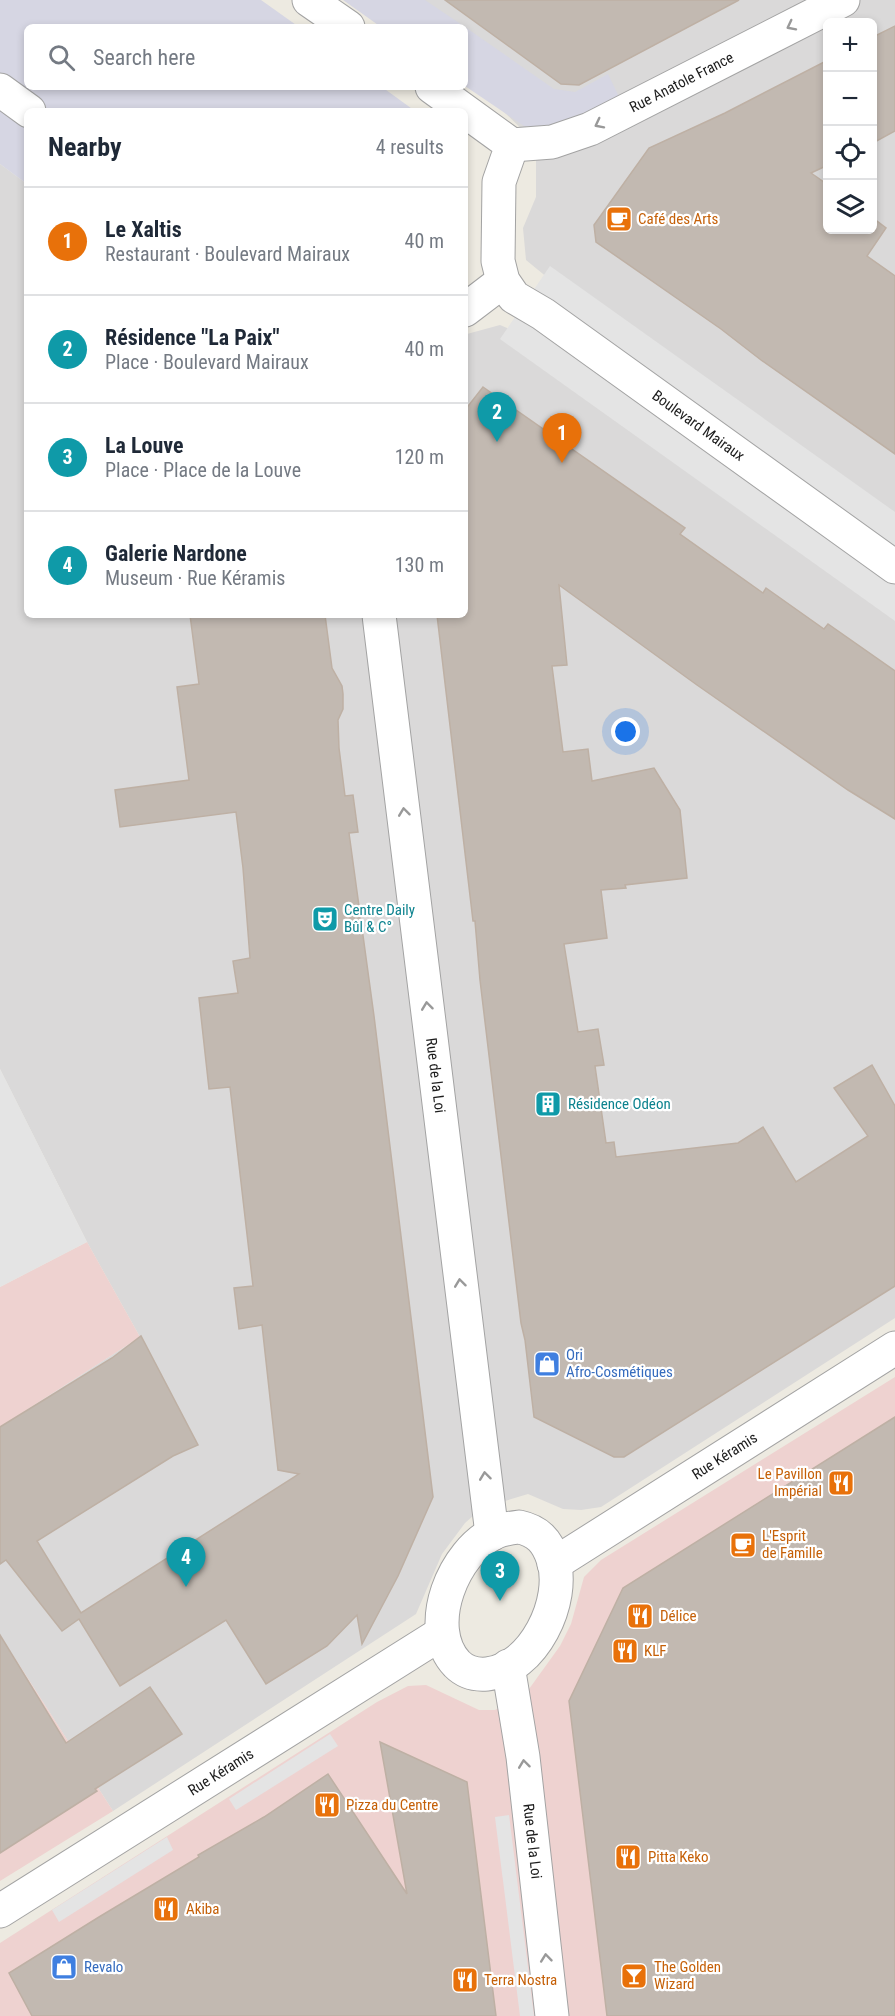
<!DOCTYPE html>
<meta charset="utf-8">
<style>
body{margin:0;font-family:"Roboto Condensed",sans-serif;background:#f6f6f7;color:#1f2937}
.controls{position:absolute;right:18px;top:18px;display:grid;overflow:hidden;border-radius:9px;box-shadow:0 3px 9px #0003}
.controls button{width:54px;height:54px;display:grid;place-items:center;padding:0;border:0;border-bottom:2px solid #e0e1e3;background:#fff;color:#1f2937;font:30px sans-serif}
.you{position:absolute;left:626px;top:732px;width:21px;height:21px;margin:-15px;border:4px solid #fff;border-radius:50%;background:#1a73e8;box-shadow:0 0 0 9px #1a73e833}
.badge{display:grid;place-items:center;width:39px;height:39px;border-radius:50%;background:#ea580c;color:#fff;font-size:20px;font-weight:700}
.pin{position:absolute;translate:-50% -50px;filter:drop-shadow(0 2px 3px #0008)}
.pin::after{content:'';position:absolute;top:32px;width:21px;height:18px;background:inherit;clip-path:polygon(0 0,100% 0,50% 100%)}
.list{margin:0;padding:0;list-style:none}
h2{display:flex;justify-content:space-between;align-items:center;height:78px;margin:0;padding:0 24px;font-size:26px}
h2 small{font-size:20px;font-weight:400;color:#747a83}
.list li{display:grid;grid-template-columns:39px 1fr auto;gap:18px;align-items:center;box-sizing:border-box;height:108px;padding:0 24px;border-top:2px solid #e0e1e3}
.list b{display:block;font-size:22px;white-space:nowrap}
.list p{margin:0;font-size:20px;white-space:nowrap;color:#747a83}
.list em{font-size:20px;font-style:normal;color:#747a83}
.icon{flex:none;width:33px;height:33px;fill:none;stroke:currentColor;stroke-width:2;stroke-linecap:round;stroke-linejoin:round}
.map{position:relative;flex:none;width:895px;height:2016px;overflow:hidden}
.search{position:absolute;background:#fff;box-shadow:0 3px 9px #0003;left:24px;top:24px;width:444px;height:66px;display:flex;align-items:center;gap:15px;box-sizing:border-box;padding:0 21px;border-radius:9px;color:#747a83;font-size:22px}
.panel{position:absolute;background:#fff;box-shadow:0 3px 9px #0003;left:24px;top:108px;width:444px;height:510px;border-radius:9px}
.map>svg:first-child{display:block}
.residential{fill:#dad9d9;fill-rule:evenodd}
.commercial{fill:#eed2d0}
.parking{fill:#e4e4e4}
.plaza{fill:#d6d6e3}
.building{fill:#c2b9b1;stroke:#beb0a4;stroke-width:1.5}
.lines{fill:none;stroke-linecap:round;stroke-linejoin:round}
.minor-casing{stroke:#a3a3a3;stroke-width:35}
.minor{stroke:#fff;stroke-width:33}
.oneway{stroke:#999}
.labels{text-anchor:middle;stroke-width:4.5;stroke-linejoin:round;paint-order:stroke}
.street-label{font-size:15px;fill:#1c1c1c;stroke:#fff}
.food-label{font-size:15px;fill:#c56008;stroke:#fff;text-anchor:start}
.culture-label{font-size:15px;fill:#0d838f;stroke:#fff;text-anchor:start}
.shop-label{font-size:15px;fill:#366cbe;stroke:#fff;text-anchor:start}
</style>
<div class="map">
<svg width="895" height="2016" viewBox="0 0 895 2016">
<rect width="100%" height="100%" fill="#edeae1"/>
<g class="residential">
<path d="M355,0H895V526L554,283L526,260L523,228L536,197V143L499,107L465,82V27H392ZM828,22H872V230H828Z"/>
<path d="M0,164L27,184V615H465V336L467,334L500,325L526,336L895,601V1318L601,1507L581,1510L563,1509L528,1494L482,1508L465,1523L442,1554L416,1614L113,1811L0,1635V1427L140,1337L87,1242L0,1069Z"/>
</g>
<g class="commercial">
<path d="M87,1242L140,1337L0,1427V1287Z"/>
<path d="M895,1377V2016H0V1943L377,1702L408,1686L426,1685L479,1710H495L524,1696L560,1646L571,1624L584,1577L601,1560Z"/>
<path d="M0,1635L113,1811L0,1881Z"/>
</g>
<g class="parking">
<path d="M550,266L895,512V621L500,339Z"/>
<path d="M0,1069L87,1242L0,1287Z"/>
<path d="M330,1734L338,1746L236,1810L229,1799Z"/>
<path d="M509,1815L534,2016H520L495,1817Z"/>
<path d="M167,1837L173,1850L59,1922L52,1910Z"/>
</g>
<g class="plaza">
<path d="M0,0H261L299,27H27V87H382L415,111H27V184L0,164Z"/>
<path d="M343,0H425L465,27H381Z"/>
<path d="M465,27L554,89L575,92L608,74L623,105L543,129L524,126L465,86Z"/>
</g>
<g class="building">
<path d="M445,0H739L579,85L561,84Z"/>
<path d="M895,26V131L873,143V37Z"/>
<path d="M828,60V165L811,173L828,185V230H873V218L886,228L867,256L895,276V454L761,360L721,329L596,242L594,225L649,148L725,113Z"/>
<path d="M483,387L685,528L680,534L763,593L766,588L824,629L828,624L895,671V819L848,790L697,685L559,585L567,665L552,666L563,752L588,749L592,781L654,768L680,810L687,878L625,885L626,888L601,890L607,938L564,944L578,1032L598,1029L604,1065L595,1066L606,1143L614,1142L616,1157L738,1143L763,1127L796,1182L868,1136L834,1088L872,1065L895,1106V1286L624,1457H614L534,1417L525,1340L521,1323L480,980L475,921H473L437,615H465V410Z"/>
<path d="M190,615H325L332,668L342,686L343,694V709L338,720L339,748L345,796L353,795L358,832L349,833L374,1016L433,1497L398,1576L362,1644L357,1615L327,1646L266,1684L226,1620L120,1686L79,1619L62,1631L6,1560L0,1564V1427L112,1358L141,1336L198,1445L173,1456L37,1541L81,1613L299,1474L278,1470L262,1325L239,1329L234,1288L253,1286L230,1087L209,1089L199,998L238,993L233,961L250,958L243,868L236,812L120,827L115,790L189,780L177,687L199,684Z"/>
<path d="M895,1417V2016H607L569,1701L623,1588Z"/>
<path d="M0,1635L66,1743L150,1687L182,1734L95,1789L97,1791L0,1853Z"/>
<path d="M380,1742L467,1782L496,2016H32L9,1973L99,1917L199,1857L198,1855L264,1817L328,1774L407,1894Z"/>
</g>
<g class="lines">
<defs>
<g id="minor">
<path d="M309,0L348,27"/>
<path id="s1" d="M432,87L512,145L499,182L498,261L503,281L514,297L543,314L895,567"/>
<path d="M0,90L29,111"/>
<path id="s2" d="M512,145L552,142L590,129L843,0"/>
<path d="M465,310L503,281"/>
<path id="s3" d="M379,615L492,1534"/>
<path d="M519,1527C538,1531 547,1541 553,1559C567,1600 533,1670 487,1674C476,1675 465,1672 457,1664C422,1627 454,1550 496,1532C503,1529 511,1528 519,1527Z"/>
<path id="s4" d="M554,1564L895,1348"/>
<path id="s5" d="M508,1666L523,1757L552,2016"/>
<path id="s6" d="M0,1911L442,1633"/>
</g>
</defs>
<use href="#minor" class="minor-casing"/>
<use href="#minor" class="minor"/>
</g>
<defs><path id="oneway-chevron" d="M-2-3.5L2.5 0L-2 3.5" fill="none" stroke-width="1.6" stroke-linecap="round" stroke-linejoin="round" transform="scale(1.5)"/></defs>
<g class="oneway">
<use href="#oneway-chevron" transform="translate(791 26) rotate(153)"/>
<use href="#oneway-chevron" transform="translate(599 124) rotate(153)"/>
<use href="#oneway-chevron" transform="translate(404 812) rotate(-97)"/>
<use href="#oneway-chevron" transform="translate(427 1006) rotate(-97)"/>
<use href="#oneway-chevron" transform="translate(460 1283) rotate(-97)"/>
<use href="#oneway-chevron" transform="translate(485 1476) rotate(-97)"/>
<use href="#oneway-chevron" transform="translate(524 1764) rotate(-97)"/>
<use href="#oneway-chevron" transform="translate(546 1958) rotate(-96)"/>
</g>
<defs>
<symbol id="cafe-square" viewBox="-11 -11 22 22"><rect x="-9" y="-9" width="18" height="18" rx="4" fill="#e8710a" stroke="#fff"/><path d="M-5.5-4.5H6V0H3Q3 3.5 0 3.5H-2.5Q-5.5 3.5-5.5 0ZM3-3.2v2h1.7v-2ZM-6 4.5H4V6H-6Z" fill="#fff"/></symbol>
<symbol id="theatre-square" viewBox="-11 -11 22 22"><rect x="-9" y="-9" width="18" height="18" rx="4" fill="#0f9aa8" stroke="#fff"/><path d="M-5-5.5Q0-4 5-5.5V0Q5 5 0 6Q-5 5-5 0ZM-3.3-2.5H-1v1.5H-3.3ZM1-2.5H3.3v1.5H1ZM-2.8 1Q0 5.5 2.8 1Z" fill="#fff"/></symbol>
<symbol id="building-square" viewBox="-11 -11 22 22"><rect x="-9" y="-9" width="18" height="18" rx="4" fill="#0f9aa8" stroke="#fff"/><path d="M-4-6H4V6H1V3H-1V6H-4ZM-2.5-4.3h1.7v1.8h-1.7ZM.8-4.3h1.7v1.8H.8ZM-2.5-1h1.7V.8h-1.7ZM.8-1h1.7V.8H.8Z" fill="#fff"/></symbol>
<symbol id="shop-square" viewBox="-11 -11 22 22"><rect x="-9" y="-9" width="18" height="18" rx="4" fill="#3f7fe0" stroke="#fff"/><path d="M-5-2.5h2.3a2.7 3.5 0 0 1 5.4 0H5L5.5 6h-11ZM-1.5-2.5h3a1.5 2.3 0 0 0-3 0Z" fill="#fff"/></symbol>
<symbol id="restaurant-square" viewBox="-11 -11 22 22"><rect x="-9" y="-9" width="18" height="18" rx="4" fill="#e8710a" stroke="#fff"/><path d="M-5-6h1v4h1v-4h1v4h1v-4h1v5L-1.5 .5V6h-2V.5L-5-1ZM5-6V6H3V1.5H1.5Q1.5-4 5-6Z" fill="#fff"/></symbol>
<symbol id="bar-square" viewBox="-11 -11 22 22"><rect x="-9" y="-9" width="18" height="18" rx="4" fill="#e8710a" stroke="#fff"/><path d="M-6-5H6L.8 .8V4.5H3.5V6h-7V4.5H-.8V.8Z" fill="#fff"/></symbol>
</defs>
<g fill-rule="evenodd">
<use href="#cafe-square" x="604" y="204" width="30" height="30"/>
<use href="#theatre-square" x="310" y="904" width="30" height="30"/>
<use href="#building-square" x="533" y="1089" width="30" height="30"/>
<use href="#shop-square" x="532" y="1349" width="30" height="30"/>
<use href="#restaurant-square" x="826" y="1468" width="30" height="30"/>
<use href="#cafe-square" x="728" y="1530" width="30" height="30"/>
<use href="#restaurant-square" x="625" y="1601" width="30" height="30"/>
<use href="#restaurant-square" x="610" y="1636" width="30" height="30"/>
<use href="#restaurant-square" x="312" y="1790" width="30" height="30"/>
<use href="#restaurant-square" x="613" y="1842" width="30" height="30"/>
<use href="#restaurant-square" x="151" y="1894" width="30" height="30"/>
<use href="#shop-square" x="49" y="1952" width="30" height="30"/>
<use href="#bar-square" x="619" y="1961" width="30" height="30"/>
<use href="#restaurant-square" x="450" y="1965" width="30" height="30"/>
</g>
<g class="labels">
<g class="street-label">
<text dy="5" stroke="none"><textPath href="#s2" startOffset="183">Rue Anatole France</textPath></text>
<text dy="5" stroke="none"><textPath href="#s1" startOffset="482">Boulevard Mairaux</textPath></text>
<text dy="5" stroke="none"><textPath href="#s3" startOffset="464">Rue de la Loi</textPath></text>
<text dy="5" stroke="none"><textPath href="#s4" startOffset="202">Rue Kéramis</textPath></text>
<text dy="5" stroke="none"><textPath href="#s6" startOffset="261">Rue Kéramis</textPath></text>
<text dy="5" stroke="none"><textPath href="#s5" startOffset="177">Rue de la Loi</textPath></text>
</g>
<g class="food-label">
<text x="638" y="224">Café des Arts</text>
<text x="822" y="1479" text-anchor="end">Le Pavillon<tspan x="822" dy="17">Impérial</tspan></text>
<text x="762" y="1541">L'Esprit<tspan x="762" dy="17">de Famille</tspan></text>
<text x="660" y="1621">Délice</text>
<text x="644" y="1656">KLF</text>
<text x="346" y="1810">Pizza du Centre</text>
<text x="648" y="1862">Pitta Keko</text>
<text x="186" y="1914">Akiba</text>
<text x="654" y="1972">The Golden<tspan x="654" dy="17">Wizard</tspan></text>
<text x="484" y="1985">Terra Nostra</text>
</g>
<g class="culture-label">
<text x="344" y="915">Centre Daily<tspan x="344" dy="17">Bûl &amp; C°</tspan></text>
<text x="568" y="1109">Résidence Odéon</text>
</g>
<g class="shop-label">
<text x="566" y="1360">Ori<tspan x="566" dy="17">Afro-Cosmétiques</tspan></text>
<text x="84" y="1972">Revalo</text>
</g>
</g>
</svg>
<div class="controls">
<button>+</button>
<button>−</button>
<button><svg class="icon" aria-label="locate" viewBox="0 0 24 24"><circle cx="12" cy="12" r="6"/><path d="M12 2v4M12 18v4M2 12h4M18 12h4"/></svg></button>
<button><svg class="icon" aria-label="layers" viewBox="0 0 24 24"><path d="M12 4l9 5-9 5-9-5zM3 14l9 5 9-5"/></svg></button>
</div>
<div class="you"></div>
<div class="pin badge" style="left:562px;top:463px;background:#e8710a">1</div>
<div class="pin badge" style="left:497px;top:442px;background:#0f9aa8">2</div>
<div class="pin badge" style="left:500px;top:1601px;background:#0f9aa8">3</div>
<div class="pin badge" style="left:186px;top:1587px;background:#0f9aa8">4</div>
<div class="search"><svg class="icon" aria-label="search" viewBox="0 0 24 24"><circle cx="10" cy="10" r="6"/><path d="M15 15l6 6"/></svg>Search here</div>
<section class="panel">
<h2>Nearby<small>4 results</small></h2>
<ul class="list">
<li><span class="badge" style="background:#e8710a">1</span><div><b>Le Xaltis</b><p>Restaurant · Boulevard Mairaux</p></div><em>40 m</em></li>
<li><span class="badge" style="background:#0f9aa8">2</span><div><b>Résidence &quot;La Paix&quot;</b><p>Place · Boulevard Mairaux</p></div><em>40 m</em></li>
<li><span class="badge" style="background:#0f9aa8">3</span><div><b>La Louve</b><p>Place · Place de la Louve</p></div><em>120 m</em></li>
<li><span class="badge" style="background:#0f9aa8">4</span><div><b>Galerie Nardone</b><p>Museum · Rue Kéramis</p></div><em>130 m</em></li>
</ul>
</section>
</div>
